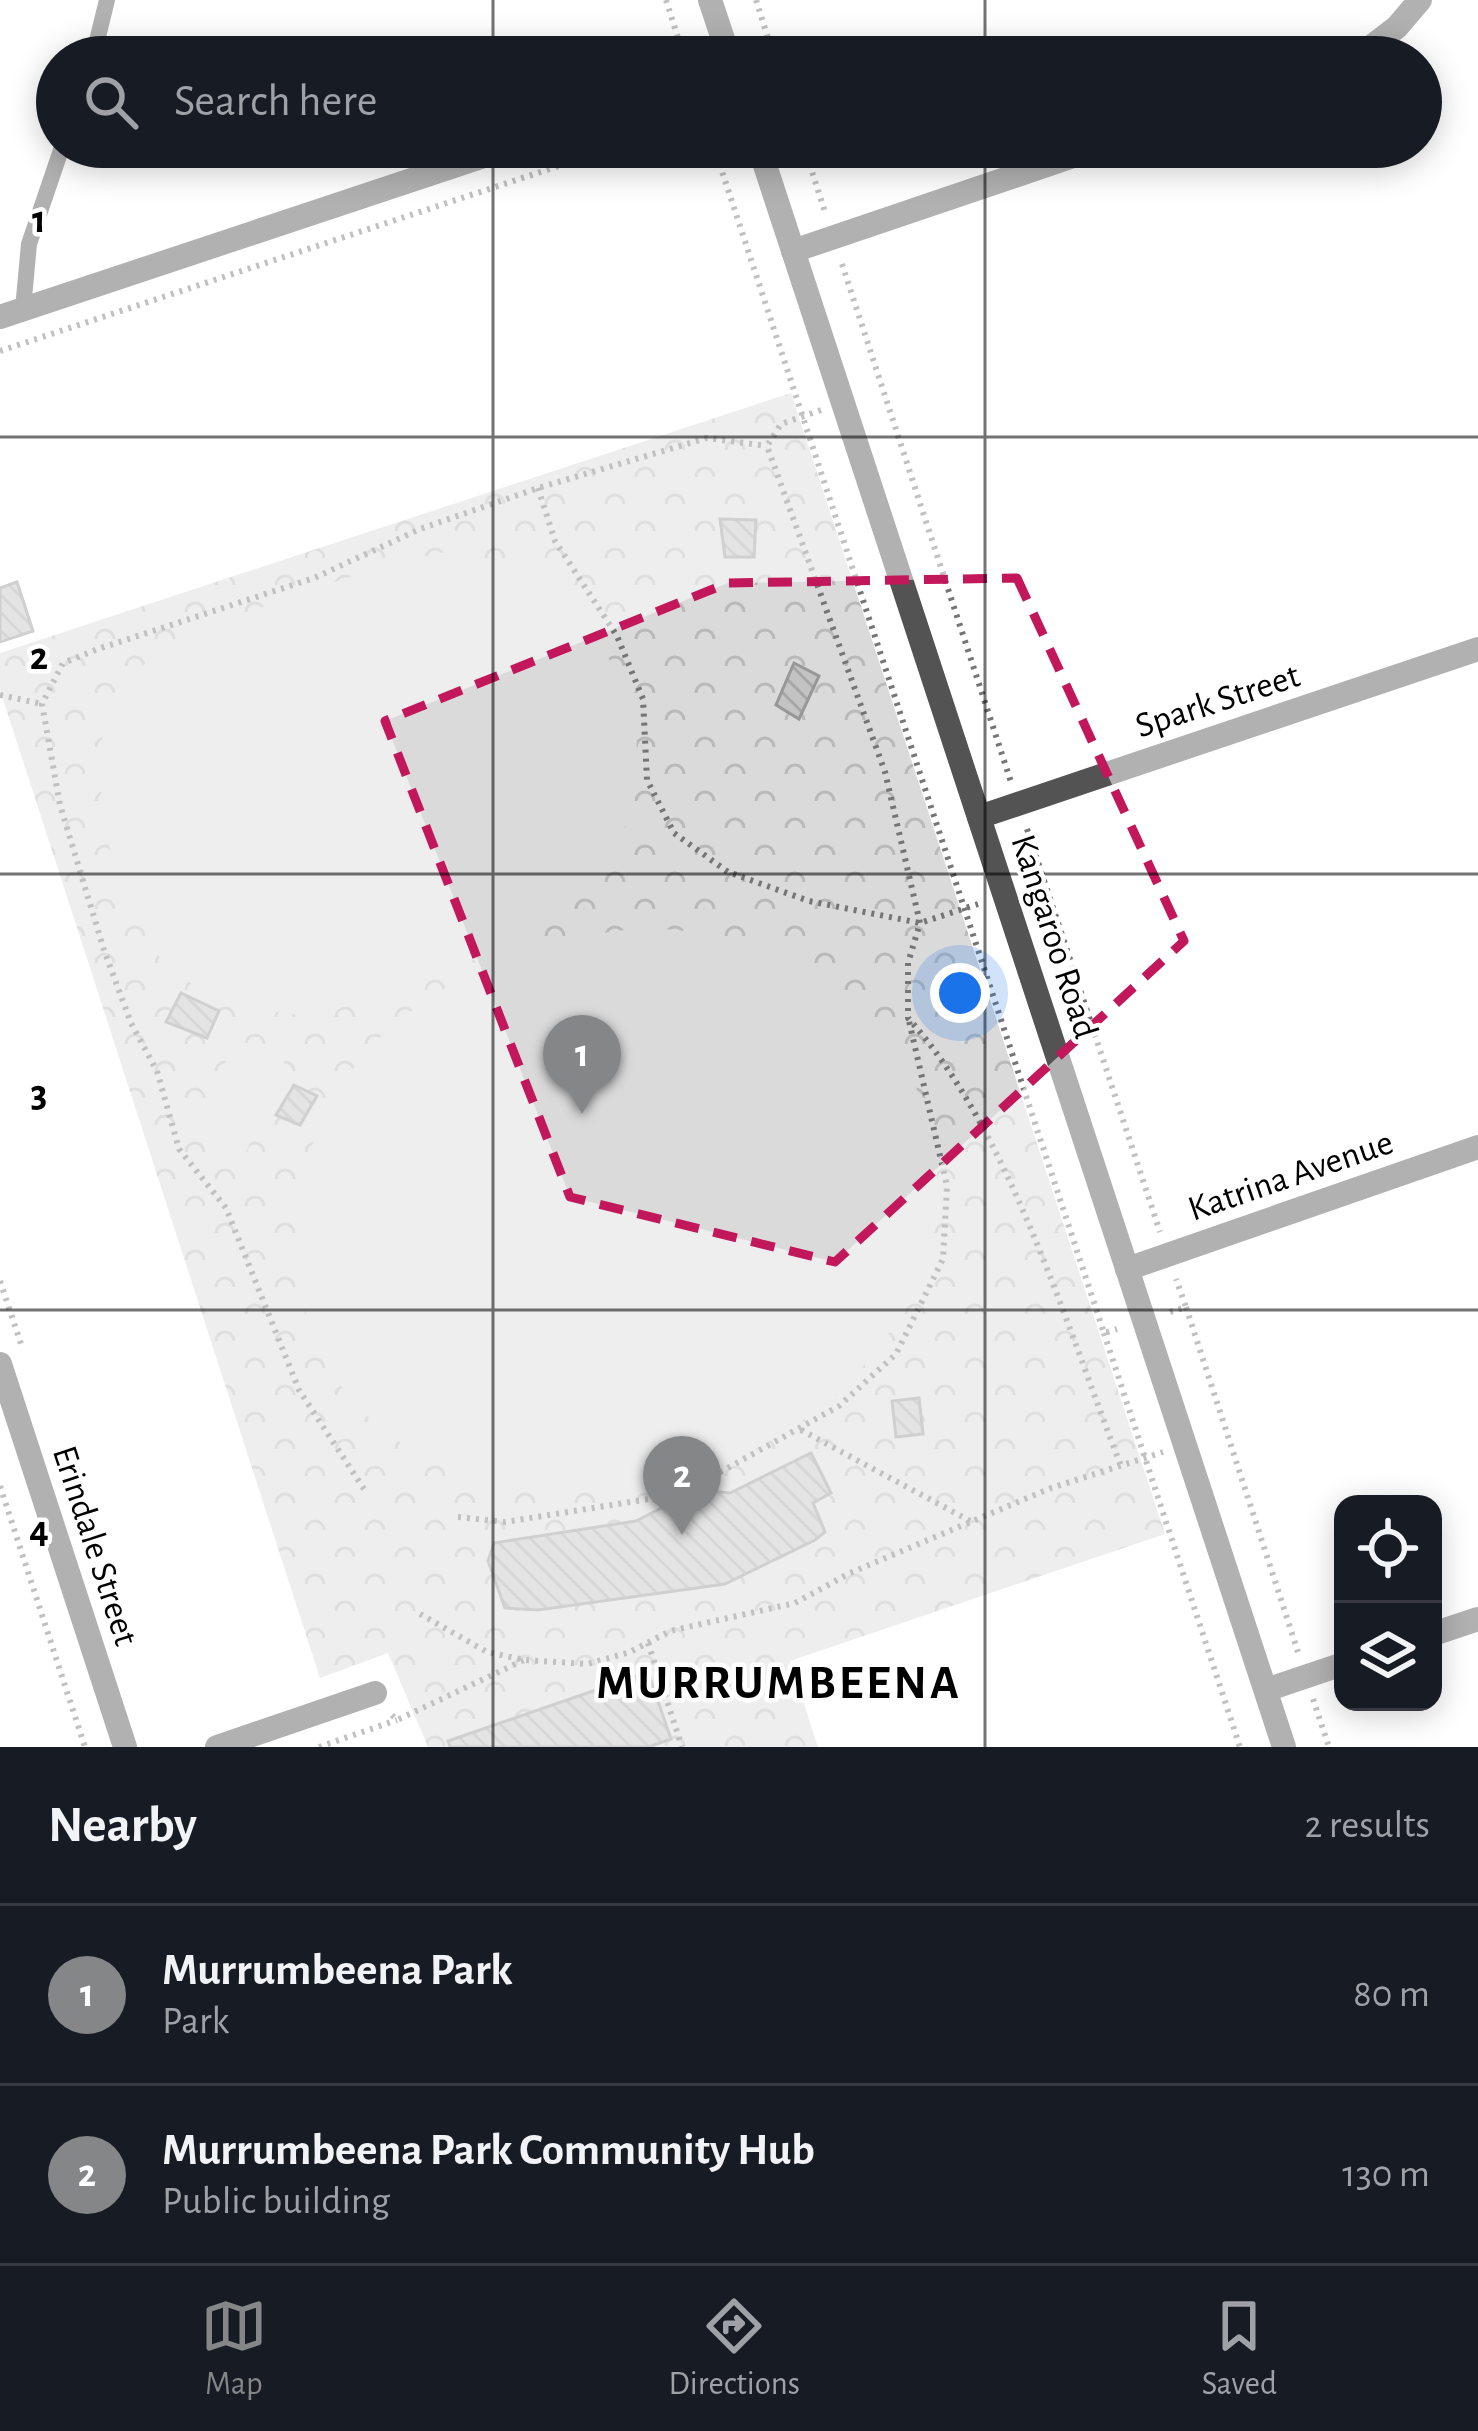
<!DOCTYPE html>
<style>
body{margin:0;font-family:"Alegreya Sans",sans-serif;background:#20242c;color:#f1f3f6}
.controls{position:absolute;right:36px;bottom:36px;display:grid;overflow:hidden;border-radius:24px;box-shadow:0 6px 30px #0003}
.controls button{width:108px;height:108px;display:grid;place-items:center;padding:0;border:0;border-bottom:3px solid #363941;background:#171b24;color:#f1f3f6;font:60px sans-serif}
.you{position:absolute;left:960px;top:993px;width:42px;height:42px;margin:-30px;border:9px solid #fff;border-radius:50%;background:#1a73e8;box-shadow:0 0 0 18px #1a73e833}
.badge{display:grid;place-items:center;width:78px;height:78px;border-radius:50%;background:#858687;color:#fff;font-size:39px;font-weight:700}
.pin{position:absolute;translate:-50% -99px;filter:drop-shadow(0 3px 6px #0008)}
.pin::after{content:'';position:absolute;top:63px;width:42px;height:36px;background:inherit;clip-path:polygon(0 0,100% 0,50% 100%)}
.list{margin:0;padding:0;list-style:none}
h2{display:flex;justify-content:space-between;align-items:center;height:156px;margin:0;padding:0 48px;font-size:51px}
h2 small{font-size:39px;font-weight:400;color:#9ea1a6}
.list li{display:grid;grid-template-columns:78px 1fr auto;gap:36px;align-items:center;box-sizing:border-box;height:180px;padding:0 48px;border-top:3px solid #363941}
.list b{display:block;font-size:45px;white-space:nowrap}
.list p{margin:0;font-size:39px;white-space:nowrap;color:#9ea1a6}
.list em{font-size:39px;font-style:normal;color:#9ea1a6}
.icon{flex:none;width:66px;height:66px;fill:none;stroke:currentColor;stroke-width:2;stroke-linecap:round;stroke-linejoin:round}
.map{position:relative;flex:none;width:1478px;height:1747px;overflow:hidden}
.search{position:absolute;background:#171b24;box-shadow:0 6px 30px #0003;left:36px;right:36px;top:36px;height:132px;display:flex;align-items:center;gap:30px;box-sizing:border-box;padding:0 42px;border-radius:66px;color:#9ea1a6;font-size:45px}
.sheet{height:516px;background:#171b24}
nav{display:flex;justify-content:space-around;align-items:center;box-sizing:border-box;height:168px;border-top:3px solid #363941;background:#171b24;font-size:33px;color:#9ea1a6}
nav a{display:grid;justify-items:center;gap:6px}
nav .on{color:#858687}
.map>svg:first-child{display:block}
.park{fill:url(#park-crowns)}
.garden{fill:#dadada}
.building{fill:url(#building-back-hatch);stroke:#979797;stroke-width:3}
.lines{fill:none;stroke-linecap:round;stroke-linejoin:round}
.path{stroke:#757575;stroke-width:6;stroke-dasharray:3 6;stroke-linecap:butt}
.service{stroke:#535353;stroke-width:16}
.minor{stroke:#535353;stroke-width:24}
.tertiary{stroke:#535353;stroke-width:24}
.marked{fill:none;stroke:#c2185b;stroke-width:9;stroke-dasharray:24 15;stroke-linejoin:round}
.grid{fill:none;stroke:#000;stroke-width:3;stroke-opacity:0.55}
.labels{text-anchor:middle;stroke-width:9;stroke-linejoin:round;paint-order:stroke}
.street-label{font-size:36px;fill:#000;stroke:#fff}
.district-label{font-size:48px;font-weight:bold;letter-spacing:3px;fill:#000;stroke:#fff}
.grid-label{font-size:39px;text-anchor:middle;font-weight:bold;fill:#000;stroke:#fff;stroke-width:9;stroke-linejoin:round;paint-order:stroke}
</style>
<div class="map">
<svg width="1478" height="1747" viewBox="0 0 1478 1747">
<defs>
<pattern id="park-crowns" width="20" height="18" patternUnits="userSpaceOnUse" patternTransform="scale(3)"><rect width="20" height="18" fill="#dadada"/><path d="M2 6a3 3 0 1 1 6 0M12 15a3 3 0 1 1 6 0" fill="none" stroke="#b9b9b9"/></pattern>
<pattern id="building-back-hatch" width="6" height="6" patternUnits="userSpaceOnUse" patternTransform="scale(3)"><rect width="6" height="6" fill="#c3c3c3"/><path d="M-1 5l2 2M0 0l6 6M5-1l2 2" fill="none" stroke="#a6a6a6"/></pattern>
</defs>
<rect width="100%" height="100%" fill="#fff"/>
<path class="park" d="M791,393L1165,1534L790,1661L818,1747H428L388,1653L320,1678L0,690V653Z"/>
<g class="garden">
<path d="M462,549L544,581L593,629L625,689L637,737L634,808L596,887L498,951L316,1017L231,1005L166,969L126,898L103,827L99,747L125,678L191,632L384,565Z"/>
<path d="M648,928C689,931 730,934 770,948C821,966 864,1004 894,1048C1014,1230 866,1429 681,1477C635,1488 587,1496 539,1489C492,1483 444,1471 404,1445C259,1353 267,1139 387,1031C461,965 550,935 648,928Z"/>
<path d="M236,1038L285,1060L246,1152L196,1130Z"/>
</g>
<g class="building">
<path d="M720,519L756,520L754,557H725Z"/>
<path d="M17,582L33,631L0,642V588Z"/>
<path d="M794,663L819,676L799,719L776,705Z"/>
<path d="M181,993L219,1011L207,1038L166,1022Z"/>
<path d="M294,1085L317,1096L300,1125L276,1115Z"/>
<path d="M919,1398L923,1434L896,1437L892,1401Z"/>
<path d="M811,1453L831,1493L813,1503L825,1532L815,1540L725,1584L538,1610L505,1608L488,1561L494,1543L636,1521L696,1490L730,1493Z"/>
<path d="M648,1672L671,1739L649,1747H450L448,1741Z"/>
</g>
<g class="lines">
<g class="path">
<path d="M666,0L684,57"/>
<path d="M756,0L774,57"/>
<path d="M714,147L1104,1333L1117,1329"/>
<path d="M804,147L825,212"/>
<path d="M842,264L1011,782"/>
<path d="M0,351L616,147"/>
<path d="M821,410L781,424L767,446L885,772L920,923L908,963V1018C1009,1130 1066,1325 1121,1466"/>
<path d="M538,488L555,541L617,636L643,699L647,780L674,833L728,872L809,901L920,923L978,904"/>
<path d="M0,695L42,704"/>
<path d="M1027,829L1160,1232"/>
<path d="M0,1281L21,1344"/>
<path d="M1186,1307L1298,1652"/>
<path d="M1170,1312L1186,1307L1176,1279"/>
<path d="M1104,1333L1240,1747"/>
<path d="M801,1430L972,1522"/>
<path d="M0,1486L85,1747"/>
<path d="M364,1489L299,1390L226,1208L179,1149L157,1071L131,1023L104,950L60,805L42,704L63,663L98,649L314,578L420,529L538,488L707,438L767,446"/>
<path d="M458,1517L505,1522L681,1494L839,1406L896,1354L943,1259L947,1186L909,1021"/>
<path d="M420,1614L487,1652L524,1660L588,1664L630,1652L670,1631L795,1603L850,1573L1051,1488L1163,1452"/>
<path d="M648,1643L682,1747"/>
<path d="M1313,1699L1329,1747"/>
<path d="M392,1715L397,1720L524,1660"/>
<path d="M319,1747L397,1720"/>
</g>
<g class="service">
<path d="M93,57L107,0"/>
<path d="M23,309L29,244L62,147"/>
</g>
<g class="minor">
<path d="M1358,57L1397,27L1420,0"/>
<path d="M793,251L1100,147"/>
<path d="M0,317L511,147"/>
<path d="M979,817L1478,649"/>
<path d="M1127,1269L1478,1147"/>
<path d="M0,1364L125,1747"/>
<path d="M1433,1634L1478,1619"/>
<path d="M1266,1690L1343,1664"/>
<path d="M217,1747L375,1693"/>
</g>
<g class="tertiary">
<path d="M710,0L729,57"/>
<path d="M759,147L1284,1747"/>
</g>
</g>
<path d="M0 0H1478V1747H0ZM1017,578L1184,941L835,1262L570,1197L385,721L728,583Z" fill="#fff" fill-opacity=".55" fill-rule="evenodd"/>
<path class="marked" d="M1017,578L1184,941L835,1262L570,1197L385,721L728,583Z"/>
<path class="grid" d="M493,0V57M985,0V57M493,147V1747M985,147V1747M0,437H1478M0,874H1478M0,1310H1478"/>
<g class="labels">
<g class="street-label">
<text transform="translate(1217 699) rotate(-18)" y="13">Spark Street</text>
<text transform="translate(1056 936) rotate(72)" y="13">Kangaroo Road</text>
<text transform="translate(1290 1174) rotate(-19)" y="13">Katrina Avenue</text>
<text transform="translate(97 1545) rotate(72)" y="13">Erindale Street</text>
</g>
<g class="district-label">
<text x="779" y="1698">MURRUMBEENA</text>
</g>
</g>
<g class="grid-label">
<text x="39" y="232">1</text>
<text x="39" y="669">2</text>
<text x="39" y="1106">3</text>
<text x="39" y="1542">4</text>
</g>
</svg>
<div class="controls">
<button><svg class="icon" aria-label="locate" viewBox="0 0 24 24"><circle cx="12" cy="12" r="6"/><path d="M12 2v4M12 18v4M2 12h4M18 12h4"/></svg></button>
<button><svg class="icon" aria-label="layers" viewBox="0 0 24 24"><path d="M12 4l9 5-9 5-9-5zM3 14l9 5 9-5"/></svg></button>
</div>
<div class="you"></div>
<div class="pin badge" style="left:582px;top:1114px">1</div>
<div class="pin badge" style="left:682px;top:1535px">2</div>
<div class="search"><svg class="icon" aria-label="search" viewBox="0 0 24 24"><circle cx="10" cy="10" r="6"/><path d="M15 15l6 6"/></svg>Search here</div>
</div>
<section class="sheet">
<h2>Nearby<small>2 results</small></h2>
<ul class="list">
<li><span class="badge">1</span><div><b>Murrumbeena Park</b><p>Park</p></div><em>80 m</em></li>
<li><span class="badge">2</span><div><b>Murrumbeena Park Community Hub</b><p>Public building</p></div><em>130 m</em></li>
</ul>
</section>
<nav>
<a class="on"><svg class="icon" aria-label="map" viewBox="0 0 24 24"><path d="M3 6l6-2 6 2 6-2v14l-6 2-6-2-6 2zM9 4v14M15 6v14"/></svg>Map</a>
<a><svg class="icon" aria-label="directions" viewBox="0 0 24 24"><path d="M12 3l9 9-9 9-9-9zM9 14v-3h6M13 9l2 2-2 2"/></svg>Directions</a>
<a><svg class="icon" aria-label="saved" viewBox="0 0 24 24"><path d="M7 4h10v16l-5-4-5 4z"/></svg>Saved</a>
</nav>
